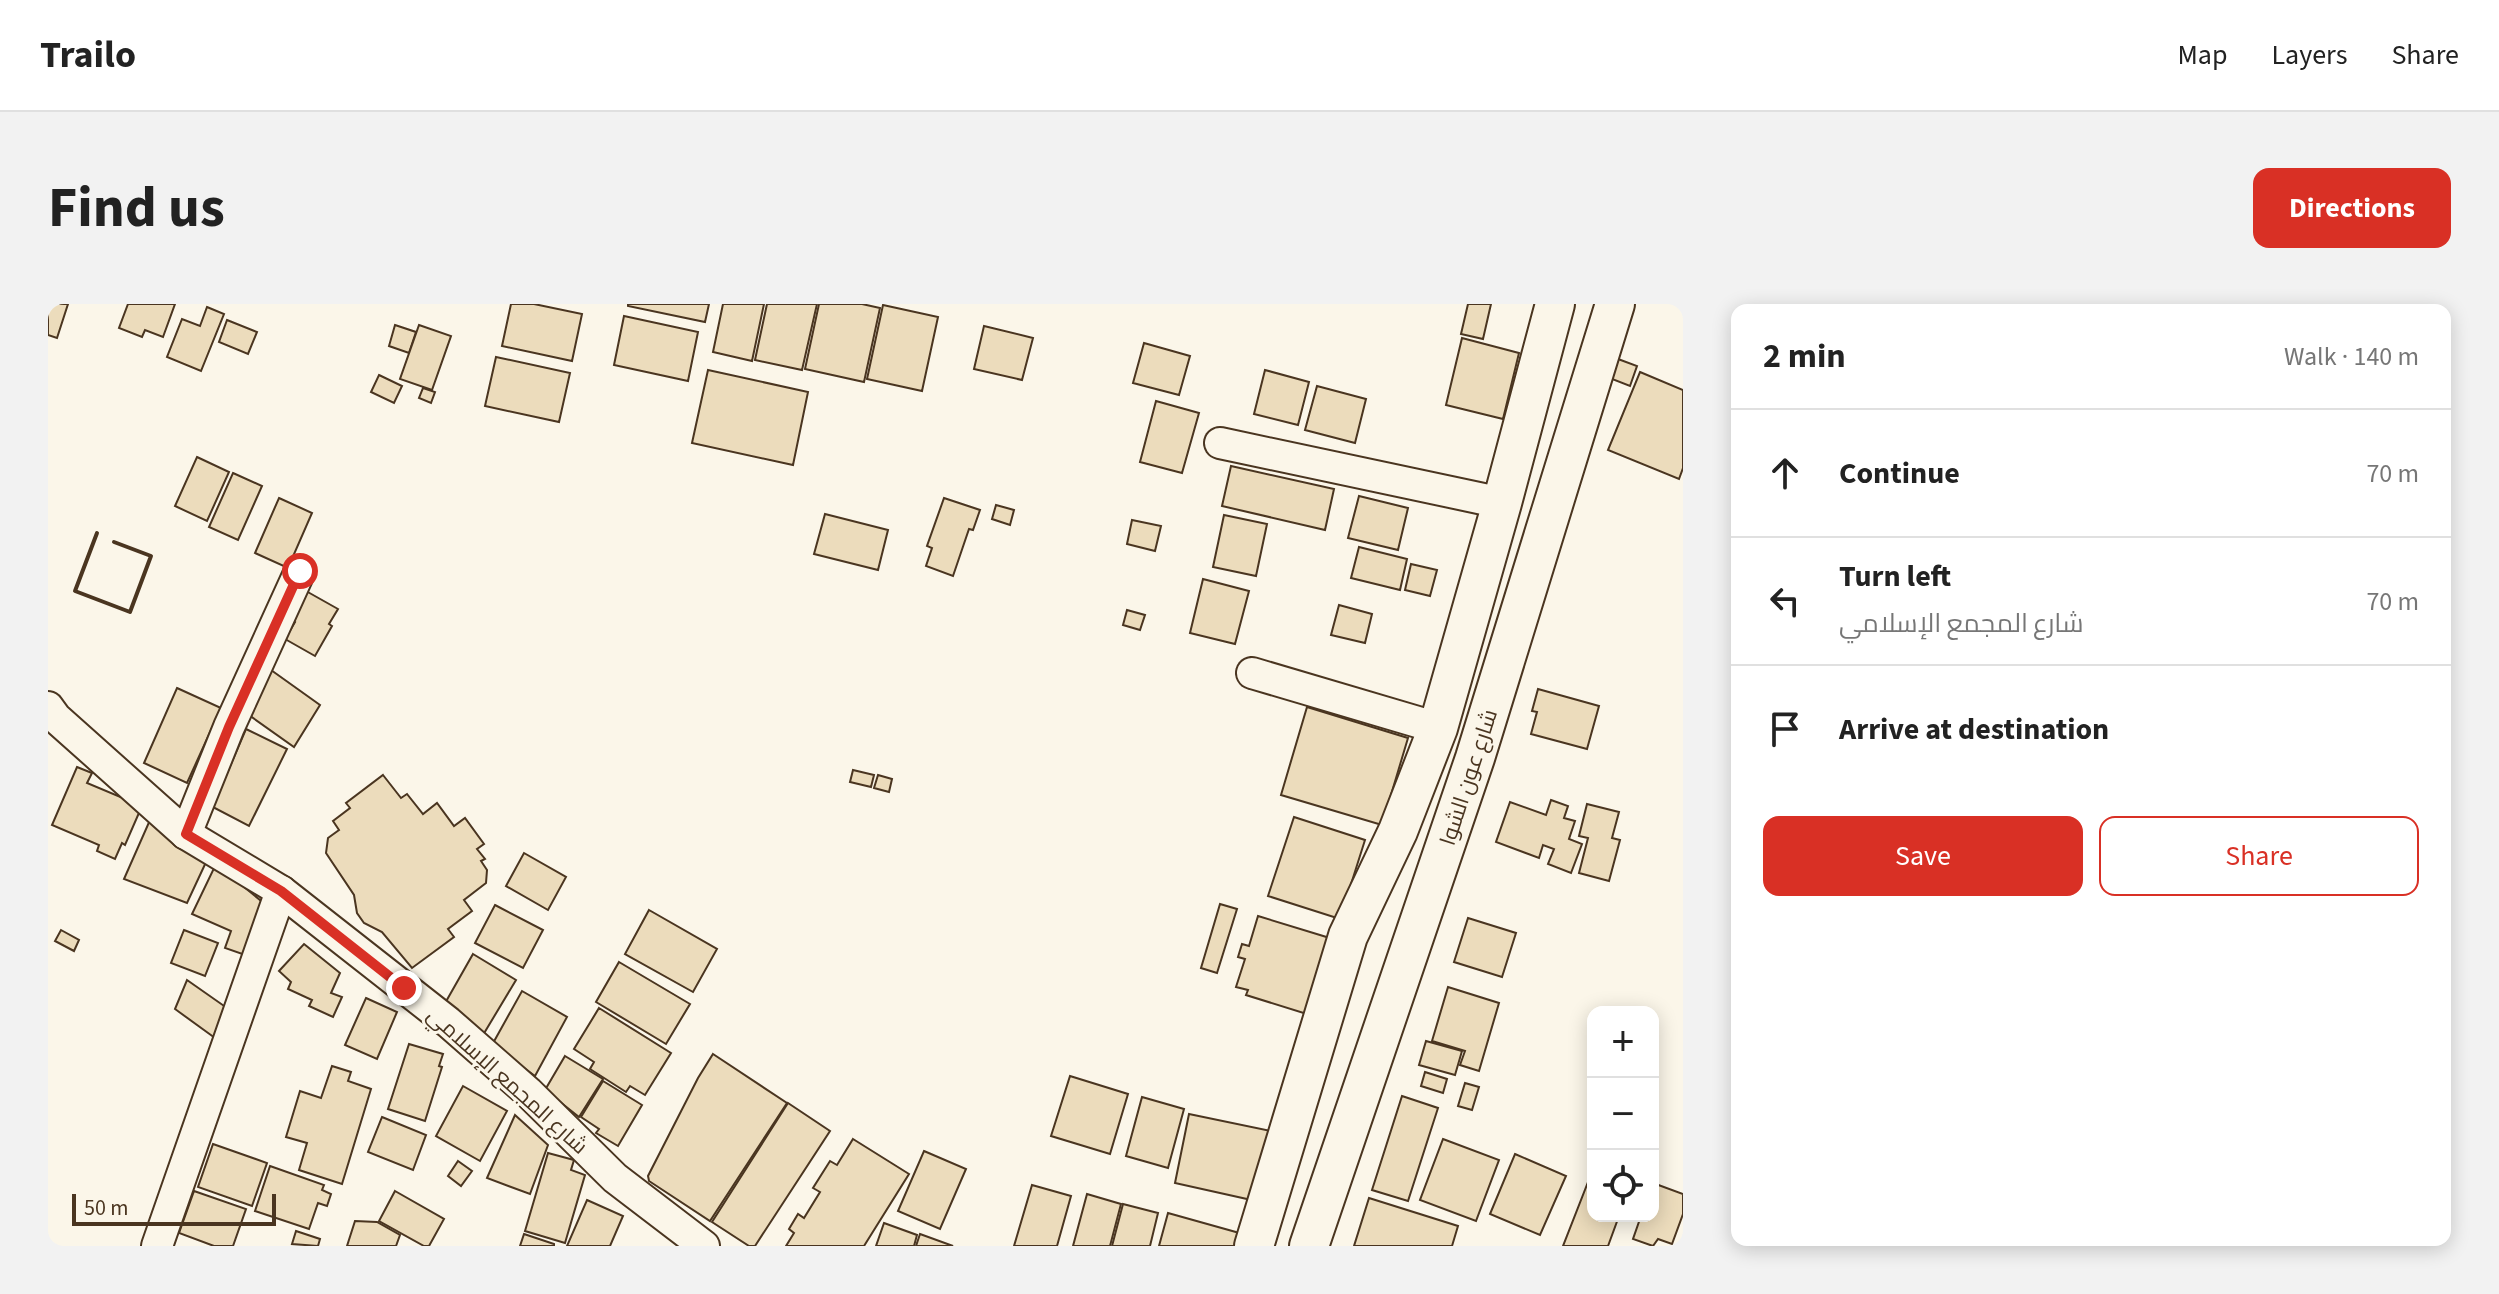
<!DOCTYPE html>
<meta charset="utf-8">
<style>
body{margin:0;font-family:"Source Sans 3",Cairo,sans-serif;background:#f2f2f2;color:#222}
.controls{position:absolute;right:24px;bottom:24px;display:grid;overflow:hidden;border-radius:16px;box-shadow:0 4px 20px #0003}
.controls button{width:72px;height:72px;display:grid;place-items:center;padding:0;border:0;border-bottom:2px solid #e0e0e0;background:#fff;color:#222;font:40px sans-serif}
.scale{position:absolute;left:24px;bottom:20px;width:204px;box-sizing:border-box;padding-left:8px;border:4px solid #4a3520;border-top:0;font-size:22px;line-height:28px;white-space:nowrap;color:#4a3520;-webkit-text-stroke:6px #fbf6e9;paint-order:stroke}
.stop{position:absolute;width:24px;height:24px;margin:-18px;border:6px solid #d93025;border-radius:50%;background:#fff}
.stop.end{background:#d93025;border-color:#fff;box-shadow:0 2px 8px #0008}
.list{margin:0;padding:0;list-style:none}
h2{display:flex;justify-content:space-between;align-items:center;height:104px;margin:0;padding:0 32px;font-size:34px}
h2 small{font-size:26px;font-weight:400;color:#767676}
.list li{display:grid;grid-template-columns:52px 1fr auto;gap:24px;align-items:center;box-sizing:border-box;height:128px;padding:0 32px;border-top:2px solid #e0e0e0}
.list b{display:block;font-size:30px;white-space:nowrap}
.list p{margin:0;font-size:26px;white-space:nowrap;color:#767676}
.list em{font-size:26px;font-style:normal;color:#767676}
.actions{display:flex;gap:16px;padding:24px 32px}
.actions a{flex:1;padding:18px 0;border:2px solid #d93025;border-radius:16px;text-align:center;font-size:28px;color:#d93025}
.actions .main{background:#d93025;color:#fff}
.icon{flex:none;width:44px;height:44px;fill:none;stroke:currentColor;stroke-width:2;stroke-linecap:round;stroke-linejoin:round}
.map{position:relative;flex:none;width:1635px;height:942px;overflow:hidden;border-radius:16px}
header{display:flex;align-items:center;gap:48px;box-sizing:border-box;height:112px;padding:0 40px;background:#fff;border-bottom:2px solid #e0e0e0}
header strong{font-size:38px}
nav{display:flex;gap:44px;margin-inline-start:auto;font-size:28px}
.intro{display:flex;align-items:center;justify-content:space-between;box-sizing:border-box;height:192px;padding:0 48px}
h1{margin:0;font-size:56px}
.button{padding:20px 36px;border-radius:16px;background:#d93025;color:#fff;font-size:28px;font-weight:700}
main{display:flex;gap:48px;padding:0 48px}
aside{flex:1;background:#fff;border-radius:16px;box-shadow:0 4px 20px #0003}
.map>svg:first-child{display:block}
.building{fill:#ecdcbc;stroke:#4a3520;stroke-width:2}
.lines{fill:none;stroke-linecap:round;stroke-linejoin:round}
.minor-casing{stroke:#4a3520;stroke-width:34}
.major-casing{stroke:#4a3520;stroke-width:42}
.minor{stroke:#fbf6e9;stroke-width:30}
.major{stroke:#fbf6e9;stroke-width:38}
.wall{stroke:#4a3520;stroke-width:4}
.route{stroke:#d93025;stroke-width:10}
.labels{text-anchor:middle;stroke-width:6;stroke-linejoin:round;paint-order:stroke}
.street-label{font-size:22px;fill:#4a3520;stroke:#fbf6e9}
</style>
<header>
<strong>Trailo</strong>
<nav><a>Map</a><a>Layers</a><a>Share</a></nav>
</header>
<div class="intro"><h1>Find us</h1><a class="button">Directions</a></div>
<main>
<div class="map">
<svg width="1635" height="942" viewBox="0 0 1635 942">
<rect width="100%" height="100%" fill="#fbf6e9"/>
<g class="building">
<path d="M0,0H20L9,34L0,31Z"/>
<path d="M80,0H127L115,33L97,26L94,33L71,24Z"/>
<path d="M463,0H486L534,10L524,57L454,42Z"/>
<path d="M580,0H661L657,18L580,2Z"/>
<path d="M675,0H716L704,57L665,48Z"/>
<path d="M719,0H769L754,66L707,56Z"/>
<path d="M771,0H814L832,4L816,78L757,65Z"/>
<path d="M1420,0H1443L1435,35L1413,30Z"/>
<path d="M835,1L890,13L874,87L819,75Z"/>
<path d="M159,3L176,10L153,67L119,53L134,15L152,22Z"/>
<path d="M576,12L650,28L640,77L566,61Z"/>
<path d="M179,16L209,28L200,50L171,38Z"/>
<path d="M347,21L368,28L361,49L341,42Z"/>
<path d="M371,21L403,32L384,86L352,75Z"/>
<path d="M936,22L985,34L974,76L926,65Z"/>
<path d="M1414,34L1471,49L1455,115L1398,101Z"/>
<path d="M1096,39L1142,52L1131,91L1085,79Z"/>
<path d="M448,53L522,69L511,118L437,102Z"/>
<path d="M1570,55L1589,62L1582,82L1564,75Z"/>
<path d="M660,66L760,88L745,161L644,139Z"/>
<path d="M1217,66L1261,78L1250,121L1206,110Z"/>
<path d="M1592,68L1635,86V164L1631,175L1560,146Z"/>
<path d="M331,71L354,82L346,99L323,88Z"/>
<path d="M1269,82L1318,95L1307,139L1257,126Z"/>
<path d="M375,84L387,88L383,99L371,94Z"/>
<path d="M1108,97L1151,109L1134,169L1092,158Z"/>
<path d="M149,153L181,168L159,217L127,202Z"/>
<path d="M1183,162L1286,185L1277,226L1174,202Z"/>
<path d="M185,169L214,182L190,236L161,223Z"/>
<path d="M1311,192L1360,204L1350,246L1300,234Z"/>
<path d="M231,194L264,209L240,264L207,249Z"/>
<path d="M896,194L932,206L925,226L921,225L905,272L878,262L884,244L879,242Z"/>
<path d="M948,201L966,206L962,221L944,215Z"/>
<path d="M777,210L840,226L830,266L766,250Z"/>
<path d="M1176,211L1219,220L1208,272L1165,263Z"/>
<path d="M1084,216L1113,222L1107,247L1079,240Z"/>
<path d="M1311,243L1359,255L1352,286L1303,274Z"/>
<path d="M1363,260L1389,266L1382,292L1357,286Z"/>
<path d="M1155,275L1201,287L1187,340L1142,329Z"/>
<path d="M258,287L290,305L281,320L284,322L267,352L237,335L247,318L242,315Z"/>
<path d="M1291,301L1324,310L1317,339L1283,331Z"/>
<path d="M1079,306L1097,311L1092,326L1075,321Z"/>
<path d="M223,366L272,401L246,443L198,409Z"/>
<path d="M129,384L173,404L139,479L96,459Z"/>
<path d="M1490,385L1551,402L1539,445L1483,430L1489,408L1484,407Z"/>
<path d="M1259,403L1360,434L1334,521L1233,491Z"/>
<path d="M198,425L239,445L201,522L161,501L175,473L177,474Z"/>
<path d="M29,463L44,469L39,479L94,502L77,541L74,539L67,555L49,547L51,541L4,521Z"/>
<path d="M805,466L826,471L823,483L802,478Z"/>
<path d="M335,471L353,494L359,490L375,510L389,499L406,522L417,514L436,540L429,545L437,555L433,557L439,566L438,579L416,596L424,607L400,625L406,633L364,664L334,628L316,619L309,609L306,591L278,549L280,534L291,526L285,517L302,504L298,499Z"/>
<path d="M830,471L844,475L841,488L826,484Z"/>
<path d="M1503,496L1520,502L1516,514L1527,517L1521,535L1534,540L1523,569L1500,560L1506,545L1495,541L1491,554L1448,538L1462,498L1498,511Z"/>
<path d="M1539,500L1571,508L1564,534L1572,536L1561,577L1531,569L1540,534L1531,532Z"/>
<path d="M1246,513L1317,536L1292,615L1220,592Z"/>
<path d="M102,516L159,556L139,599L76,575Z"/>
<path d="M476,549L518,573L500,606L458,582Z"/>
<path d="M168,560L223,605L203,653L177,644L183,627L144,610Z"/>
<path d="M1172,600L1189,605L1169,669L1153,664Z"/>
<path d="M447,601L495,626L475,664L427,639Z"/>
<path d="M601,606L669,645L645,688L577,650Z"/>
<path d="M1210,612L1285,635L1262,711L1198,691L1200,686L1188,683L1197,655L1190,653L1194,640L1201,642Z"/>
<path d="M1420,614L1468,629L1454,673L1406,658Z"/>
<path d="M13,626L31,636L26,647L7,637Z"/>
<path d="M136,626L170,639L157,672L123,659Z"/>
<path d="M256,640L292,669L283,689L294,693L285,713L261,702L264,696L240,685L243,678L231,667Z"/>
<path d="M425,650L468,676L435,731L396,701Z"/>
<path d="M571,658L642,700L618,740L548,698Z"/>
<path d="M139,676L179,704L167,734L127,705Z"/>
<path d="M1400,683L1451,699L1431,767L1412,761L1417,747L1384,737Z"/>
<path d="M474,687L519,713L487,772L444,741Z"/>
<path d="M318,694L349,708L329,755L297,741Z"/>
<path d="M551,704L623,749L597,791L582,782L578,788L542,765L546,758L526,745Z"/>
<path d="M1378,737L1414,747L1407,771L1371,761Z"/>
<path d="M361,740L395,750L391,762L394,763L377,817L340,805Z"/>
<path d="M665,750L739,799L662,917L601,877L600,872L650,774Z"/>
<path d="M517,752L555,775L531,813L497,786Z"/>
<path d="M284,762L303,768L300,777L323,785L294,880L251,866L259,839L238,833L252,787L273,794Z"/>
<path d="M1377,768L1399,775L1395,789L1373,782Z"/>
<path d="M1022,772L1080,790L1062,850L1003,832Z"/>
<path d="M555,777L594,801L570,842L548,829L551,825L533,813Z"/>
<path d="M1417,779L1431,783L1424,806L1410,802Z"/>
<path d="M415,782L459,807L432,857L388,832Z"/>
<path d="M1354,792L1390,804L1360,897L1324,886Z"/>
<path d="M1094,793L1136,805L1120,864L1078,852Z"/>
<path d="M740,799L782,827L707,942H701L664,918Z"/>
<path d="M1141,810L1223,827L1208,897L1127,879Z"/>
<path d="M467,811L500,841L482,890L439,874Z"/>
<path d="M334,813L378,831L365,866L320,848Z"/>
<path d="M805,835L861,870L816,942H738L746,929L741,925L750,910L756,914L772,888L765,884L782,857L789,861Z"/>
<path d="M1395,835L1451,856L1428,917L1372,896Z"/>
<path d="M165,840L219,859L204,902L150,883Z"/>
<path d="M876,847L918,865L892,925L850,907Z"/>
<path d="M500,849L526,856L523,866L537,871L517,939L477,927Z"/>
<path d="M1467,850L1518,872L1492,931L1442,910Z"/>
<path d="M410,857L424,867L413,882L400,872Z"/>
<path d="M222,862L276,881L274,886L283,890L279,902L270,899L261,925L207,907Z"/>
<path d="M1542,873L1545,874V912H1571L1560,942H1515Z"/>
<path d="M1605,879L1635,890V910L1624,940L1610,935L1605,942L1585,935L1593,912H1605Z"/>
<path d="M984,881L1023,892L1009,942H966Z"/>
<path d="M146,887L198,905L185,942H166L131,929Z"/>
<path d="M347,887L396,915L381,942H376L331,917Z"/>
<path d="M1039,890L1073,900L1062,942H1025Z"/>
<path d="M1321,894L1410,922L1404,942H1306Z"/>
<path d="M539,896L575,912L562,942H519Z"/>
<path d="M1075,900L1110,909L1102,942H1064Z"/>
<path d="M1120,909L1195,930L1192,942H1111Z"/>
<path d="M307,917L329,918L352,931L348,942H299Z"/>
<path d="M836,919L869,931L866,942H828Z"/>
<path d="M248,927L272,935L270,942L244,940Z"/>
<path d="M476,930L506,940V942H472Z"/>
<path d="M872,930L905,942H868Z"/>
</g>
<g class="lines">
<defs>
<g id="minor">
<path d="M1172,139L1454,199"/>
<path d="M1204,369L1390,424"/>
<path d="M0,403L8,414L138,530L233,587L400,718L480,788L567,874L656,942"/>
<path d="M138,530L181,423L252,267"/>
<path d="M109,942L233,587"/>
</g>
<g id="major">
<path d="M1206,942L1300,632L1350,527L1390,424L1454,199L1507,0"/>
<path d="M1261,942L1427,454L1567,0"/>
</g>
</defs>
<use href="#minor" class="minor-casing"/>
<use href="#major" class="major-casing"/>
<use href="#minor" class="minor"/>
<use href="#major" class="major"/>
<path class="wall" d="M49,229L27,287L82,308L103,252L66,238"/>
</g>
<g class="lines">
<path class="route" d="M252,267L181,423L138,530L233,587L356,684"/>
</g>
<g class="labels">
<g class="street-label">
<text transform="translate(1420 473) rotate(-72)" y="8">شارع عون الشوا</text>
<text transform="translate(460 776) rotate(42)" y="8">شارع المجمع الإسلامي</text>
</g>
</g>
</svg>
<div class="controls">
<button>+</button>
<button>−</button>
<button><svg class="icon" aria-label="locate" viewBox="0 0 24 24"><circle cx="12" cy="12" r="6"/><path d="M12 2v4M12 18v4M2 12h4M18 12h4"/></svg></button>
</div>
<div class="scale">50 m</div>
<div class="stop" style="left:252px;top:267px"></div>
<div class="stop end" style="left:356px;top:684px"></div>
</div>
<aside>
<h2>2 min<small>Walk · 140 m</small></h2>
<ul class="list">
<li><svg class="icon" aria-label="ahead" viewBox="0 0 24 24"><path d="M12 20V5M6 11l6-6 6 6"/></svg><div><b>Continue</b></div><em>70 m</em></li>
<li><svg class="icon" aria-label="left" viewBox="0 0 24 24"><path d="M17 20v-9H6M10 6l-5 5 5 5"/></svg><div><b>Turn left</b><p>شارع المجمع الإسلامي</p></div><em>70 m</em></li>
<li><svg class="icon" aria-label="arrive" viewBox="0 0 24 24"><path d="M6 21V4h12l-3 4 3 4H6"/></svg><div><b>Arrive at destination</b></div></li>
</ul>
<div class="actions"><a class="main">Save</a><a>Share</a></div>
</aside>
</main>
